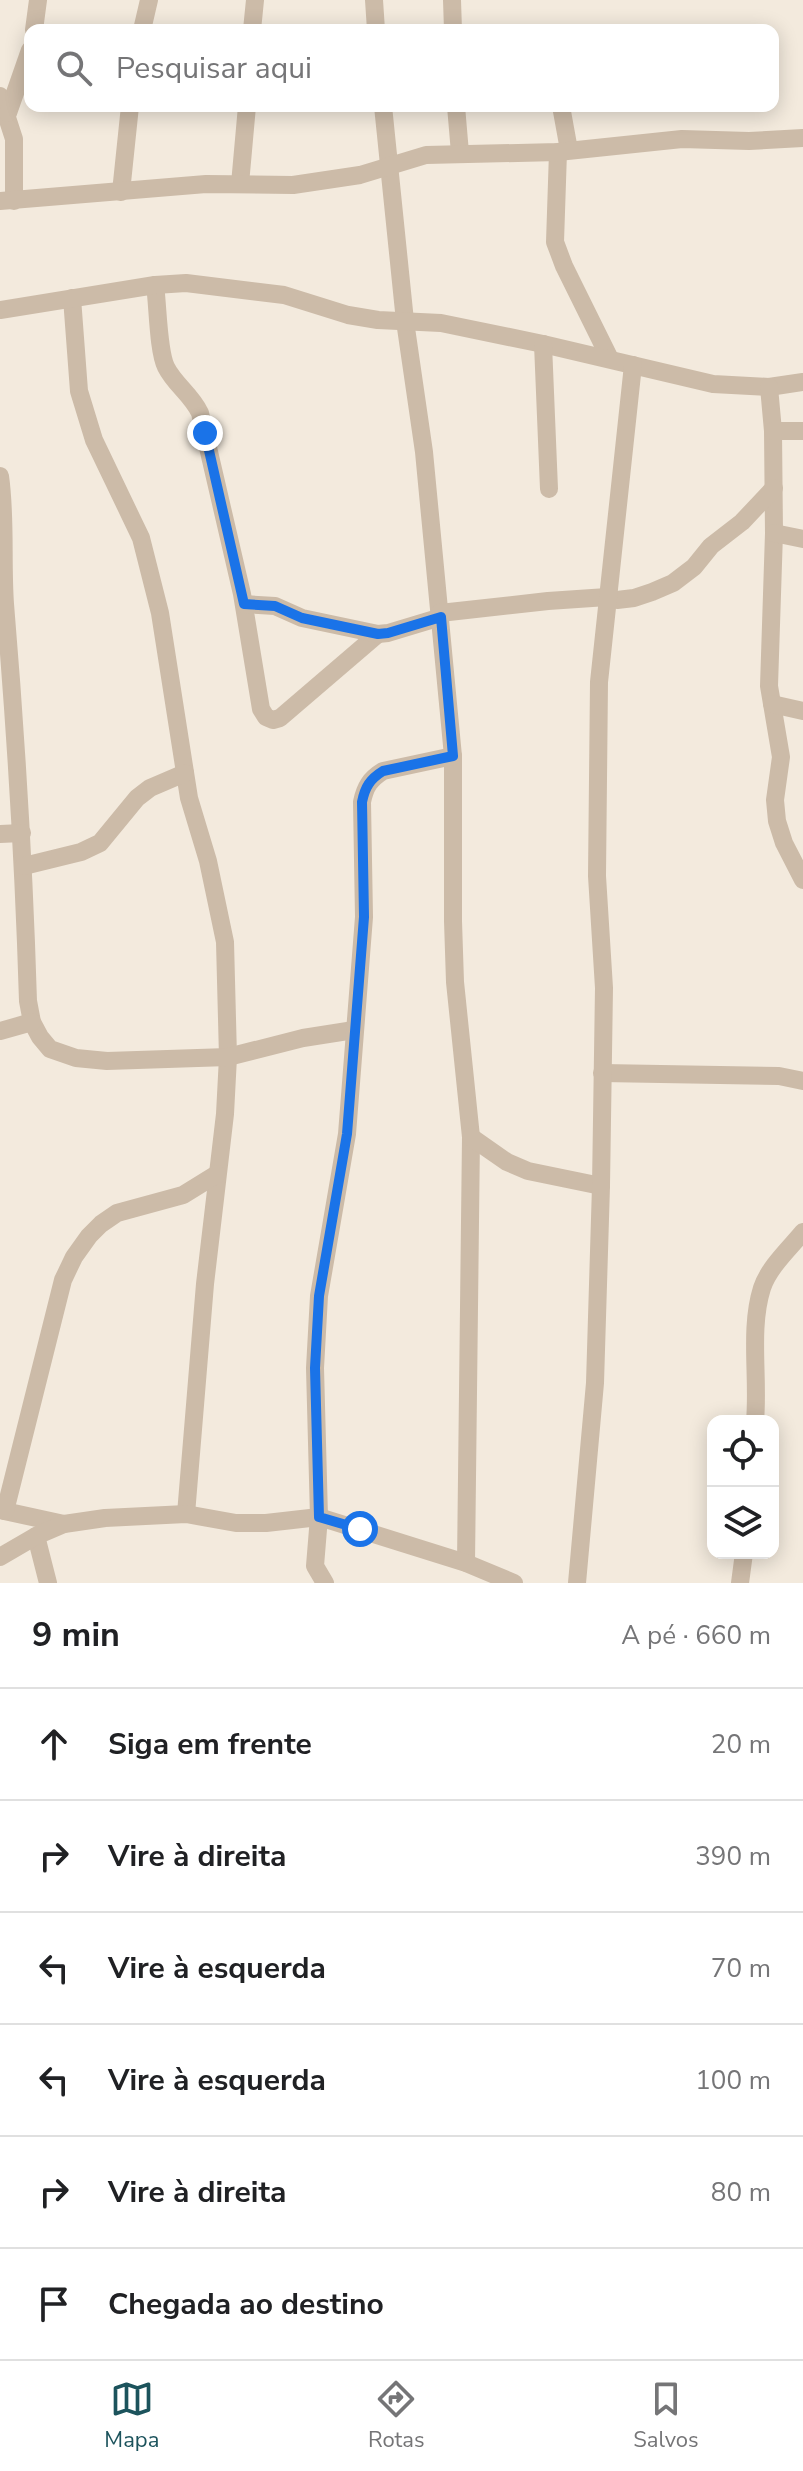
<!DOCTYPE html>
<html lang="pt">
<meta charset="utf-8">
<style>
body{margin:0;font-family:"Nunito Sans",sans-serif;background:#f2f2f2;color:#202124}
.controls{position:absolute;right:24px;bottom:24px;display:grid;overflow:hidden;border-radius:16px;box-shadow:0 4px 20px #0003}
.controls button{width:72px;height:72px;display:grid;place-items:center;padding:0;border:0;border-bottom:2px solid #e0e0e0;background:#fff;color:#202124;font:40px sans-serif}
.stop{position:absolute;width:24px;height:24px;margin:-18px;border:6px solid #1a73e8;border-radius:50%;background:#fff}
.stop.end{background:#1a73e8;border-color:#fff;box-shadow:0 2px 8px #0008}
.list{margin:0;padding:0;list-style:none}
h2{display:flex;justify-content:space-between;align-items:center;height:104px;margin:0;padding:0 32px;font-size:34px}
h2 small{font-size:26px;font-weight:400;color:#757577}
.list li{display:grid;grid-template-columns:52px 1fr auto;gap:24px;align-items:center;box-sizing:border-box;height:112px;padding:0 32px;border-top:2px solid #e0e0e0}
.list b{display:block;font-size:30px;white-space:nowrap}
.list em{font-size:26px;font-style:normal;color:#757577}
.icon{flex:none;width:44px;height:44px;fill:none;stroke:currentColor;stroke-width:2;stroke-linecap:round;stroke-linejoin:round}
.map{position:relative;flex:none;width:803px;height:1583px;overflow:hidden}
.search{position:absolute;background:#fff;box-shadow:0 4px 20px #0003;left:24px;right:24px;top:24px;height:88px;display:flex;align-items:center;gap:20px;box-sizing:border-box;padding:0 28px;border-radius:16px;color:#757577;font-size:30px}
.sheet{height:776px;background:#fff}
nav{display:flex;justify-content:space-around;align-items:center;box-sizing:border-box;height:112px;border-top:2px solid #e0e0e0;background:#fff;font-size:22px;color:#757577}
nav a{display:grid;justify-items:center;gap:4px}
nav .on{color:#1c535c}
.map>svg:first-child{display:block}
.lines{fill:none;stroke-linecap:round;stroke-linejoin:round}
.minor{stroke:#ccbba8;stroke-width:18}
.route{stroke:#1a73e8;stroke-width:10}
</style>
<div class="map">
<svg width="803" height="1583" viewBox="0 0 803 1583">
<rect width="100%" height="100%" fill="#f3eadd"/>
<g class="lines">
<g class="minor">
<path d="M374,0L376,30"/>
<path d="M452,0L453,30"/>
<path d="M34,30L38,0"/>
<path d="M142,30L149,0"/>
<path d="M252,30L255,0"/>
<path d="M0,96L14,139V201"/>
<path d="M383,106L405,321L424,452L453,756V921L455,982L471,1137L466,1563"/>
<path d="M456,106L460,153"/>
<path d="M561,106L569,150"/>
<path d="M8,113L30,50"/>
<path d="M558,152L555,242L564,266L610,359"/>
<path d="M240,184L247,106"/>
<path d="M121,192L130,106"/>
<path d="M0,201L206,184L293,185L360,175L426,155L558,152L682,139L749,141L803,138"/>
<path d="M155,285C158,306 158,351 166,367C175,385 191,394 200,413L242,594L261,709L266,717L273,720L280,718L378,634"/>
<path d="M72,298L79,391L94,440L141,538L160,613L189,798L208,861L225,942L228,1057L225,1114L205,1284L186,1514"/>
<path d="M0,310L155,285L186,283L284,295L348,315L378,320L441,323L543,344L713,384L769,387L803,382"/>
<path d="M543,344L549,489"/>
<path d="M769,387L773,431L774,533L769,686L781,757L775,800L777,821L784,843L803,880"/>
<path d="M773,431H803"/>
<path d="M0,476C6,518 2,561 5,604C16,736 24,868 28,1001L32,1022L40,1037L50,1049L76,1058L107,1061L228,1057L303,1038L354,1030"/>
<path d="M774,533L803,539"/>
<path d="M244,604L275,606L302,618L378,634L388,633L441,617"/>
<path d="M440,613L548,601L607,597L617,600L634,598L652,592L673,583L694,567L711,546L742,522L774,488"/>
<path d="M772,704L803,711"/>
<path d="M0,834L22,833"/>
<path d="M24,866L81,852L100,843L137,798L150,788L185,773"/>
<path d="M0,1031L32,1022"/>
<path d="M602,1073L779,1076L803,1081"/>
<path d="M471,1137L507,1162L528,1171L601,1186"/>
<path d="M755,1421C759,1378 749,1329 762,1288C769,1267 789,1249 803,1232"/>
<path d="M0,1510L64,1524"/>
<path d="M5,1511L63,1280L74,1257L89,1236L101,1224L117,1213L183,1195L217,1174"/>
<path d="M36,1536L48,1583"/>
<path d="M0,1557L36,1536L64,1524L105,1518L186,1514L236,1523H266L319,1517L466,1563L514,1583"/>
<path d="M325,1583L315,1566L319,1517L315,1368L319,1296L347,1134L364,917L362,802C365,787 370,779 383,771L453,756"/>
<path d="M577,1583L595,1383L601,1186L604,988L597,876L599,682L633,365"/>
<path d="M740,1583L744,1553"/>
</g>
</g>
<g class="lines">
<path class="route" d="M205,433L244,604L275,606L302,618L378,634L388,633L441,617L453,756L383,771C370,779 365,787 362,802L364,917L347,1134L319,1296L315,1368L319,1517L360,1529"/>
</g>
</svg>
<div class="controls">
<button><svg class="icon" aria-label="locate" viewBox="0 0 24 24"><circle cx="12" cy="12" r="6"/><path d="M12 2v4M12 18v4M2 12h4M18 12h4"/></svg></button>
<button><svg class="icon" aria-label="layers" viewBox="0 0 24 24"><path d="M12 4l9 5-9 5-9-5zM3 14l9 5 9-5"/></svg></button>
</div>
<div class="stop" style="left:360px;top:1529px"></div>
<div class="stop end" style="left:205px;top:433px"></div>
<div class="search"><svg class="icon" aria-label="search" viewBox="0 0 24 24"><circle cx="10" cy="10" r="6"/><path d="M15 15l6 6"/></svg>Pesquisar aqui</div>
</div>
<section class="sheet">
<h2>9 min<small>A pé · 660 m</small></h2>
<ul class="list">
<li><svg class="icon" aria-label="ahead" viewBox="0 0 24 24"><path d="M12 20V5M6 11l6-6 6 6"/></svg><div><b>Siga em frente</b></div><em>20 m</em></li>
<li><svg class="icon" aria-label="right" viewBox="0 0 24 24"><path d="M7 20v-9h11M14 6l5 5-5 5"/></svg><div><b>Vire à direita</b></div><em>390 m</em></li>
<li><svg class="icon" aria-label="left" viewBox="0 0 24 24"><path d="M17 20v-9H6M10 6l-5 5 5 5"/></svg><div><b>Vire à esquerda</b></div><em>70 m</em></li>
<li><svg class="icon" aria-label="left" viewBox="0 0 24 24"><path d="M17 20v-9H6M10 6l-5 5 5 5"/></svg><div><b>Vire à esquerda</b></div><em>100 m</em></li>
<li><svg class="icon" aria-label="right" viewBox="0 0 24 24"><path d="M7 20v-9h11M14 6l5 5-5 5"/></svg><div><b>Vire à direita</b></div><em>80 m</em></li>
<li><svg class="icon" aria-label="arrive" viewBox="0 0 24 24"><path d="M6 21V4h12l-3 4 3 4H6"/></svg><div><b>Chegada ao destino</b></div></li>
</ul>
</section>
<nav>
<a class="on"><svg class="icon" aria-label="map" viewBox="0 0 24 24"><path d="M3 6l6-2 6 2 6-2v14l-6 2-6-2-6 2zM9 4v14M15 6v14"/></svg>Mapa</a>
<a><svg class="icon" aria-label="directions" viewBox="0 0 24 24"><path d="M12 3l9 9-9 9-9-9zM9 14v-3h6M13 9l2 2-2 2"/></svg>Rotas</a>
<a><svg class="icon" aria-label="saved" viewBox="0 0 24 24"><path d="M7 4h10v16l-5-4-5 4z"/></svg>Salvos</a>
</nav>
